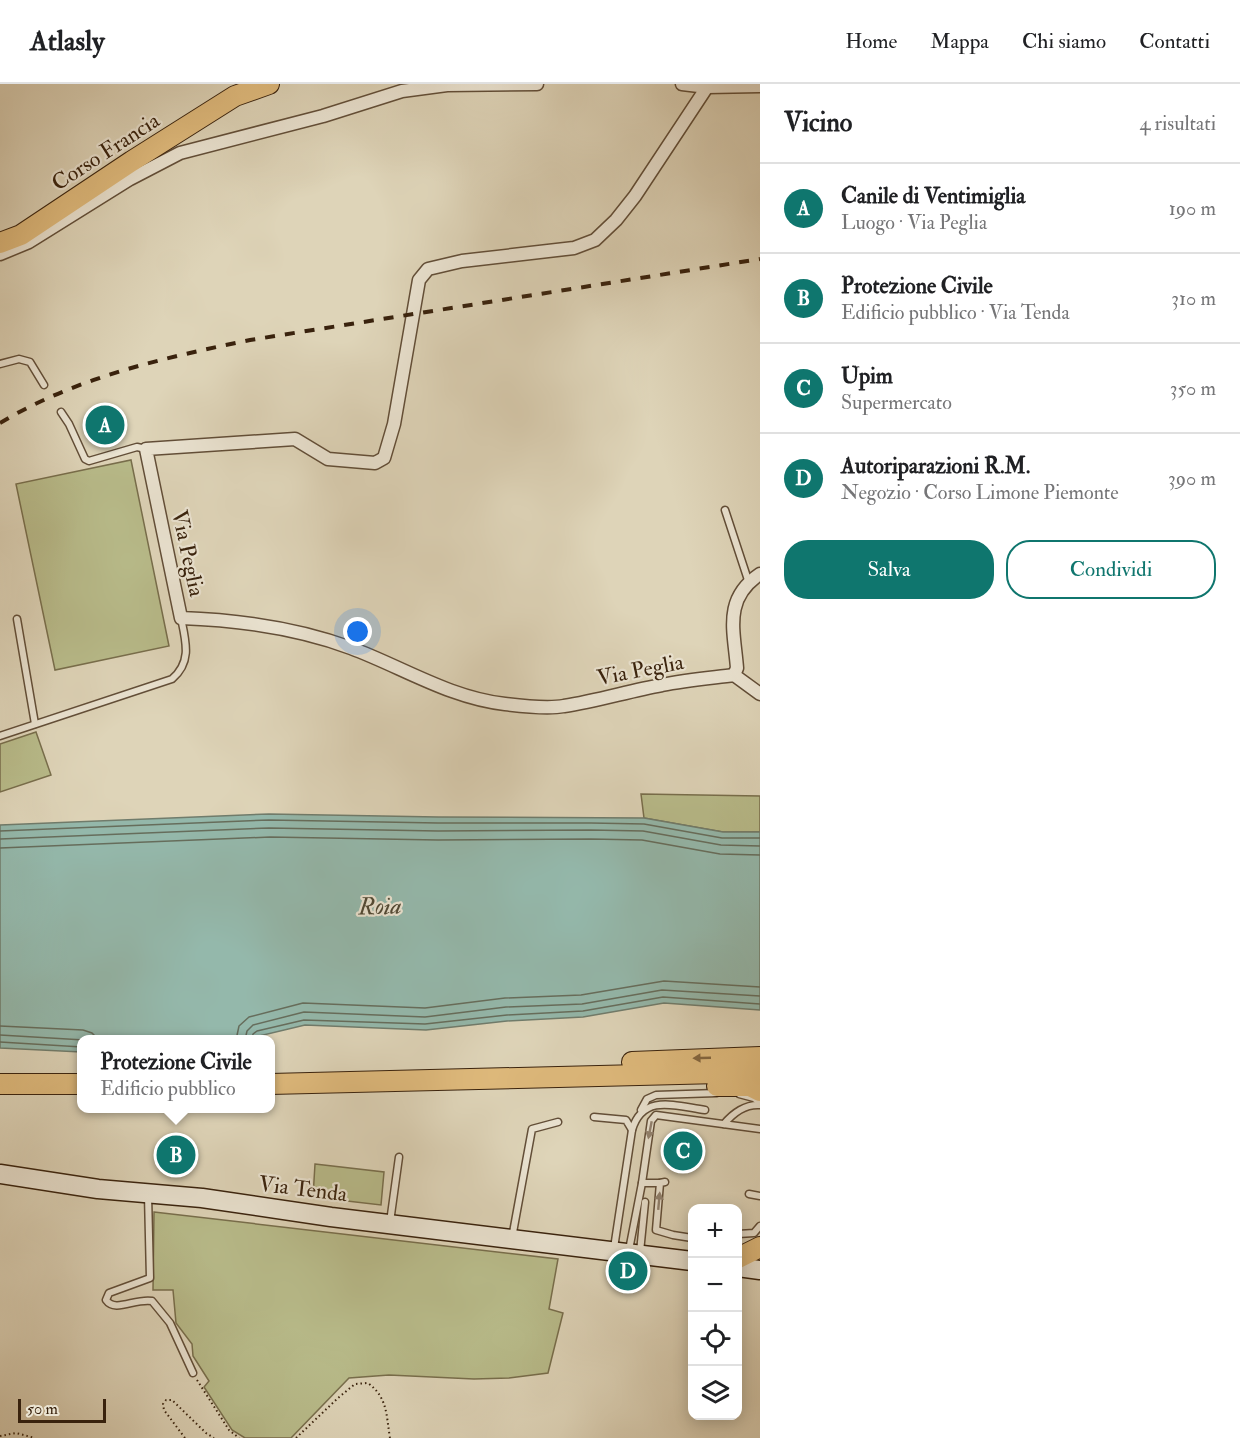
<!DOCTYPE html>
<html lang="it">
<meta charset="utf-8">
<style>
body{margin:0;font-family:"IM FELL Double Pica",serif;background:#f2f2f2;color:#202124}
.controls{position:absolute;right:18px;bottom:18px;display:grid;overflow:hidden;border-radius:12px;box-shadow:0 3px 15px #0003}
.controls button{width:54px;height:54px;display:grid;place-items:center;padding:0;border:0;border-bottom:2px solid #e0e0e0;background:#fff;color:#202124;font:30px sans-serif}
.scale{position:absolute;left:18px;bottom:15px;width:88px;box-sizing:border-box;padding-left:6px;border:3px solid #39220d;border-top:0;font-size:16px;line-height:21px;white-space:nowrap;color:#39220d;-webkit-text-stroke:4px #eae3d1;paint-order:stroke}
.you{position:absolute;left:358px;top:548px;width:21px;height:21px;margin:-15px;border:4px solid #fff;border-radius:50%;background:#1a73e8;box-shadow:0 0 0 9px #1a73e833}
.badge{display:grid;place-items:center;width:39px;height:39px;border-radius:50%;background:#0f766e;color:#fff;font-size:20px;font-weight:700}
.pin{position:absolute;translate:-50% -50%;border:3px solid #fff;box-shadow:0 2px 6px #0006}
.popup{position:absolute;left:77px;top:951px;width:198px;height:78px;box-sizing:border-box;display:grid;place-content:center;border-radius:12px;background:#fff;filter:drop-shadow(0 2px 4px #0005);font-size:20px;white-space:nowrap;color:#757577}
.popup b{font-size:22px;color:#202124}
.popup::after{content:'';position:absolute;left:50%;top:100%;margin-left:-12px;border:12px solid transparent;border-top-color:#fff}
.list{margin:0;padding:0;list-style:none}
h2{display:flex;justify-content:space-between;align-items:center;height:78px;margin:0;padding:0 24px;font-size:26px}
h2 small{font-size:20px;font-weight:400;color:#757577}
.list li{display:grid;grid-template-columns:39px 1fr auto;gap:18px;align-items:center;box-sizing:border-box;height:90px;padding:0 24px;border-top:2px solid #e0e0e0}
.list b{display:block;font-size:22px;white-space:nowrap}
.list p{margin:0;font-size:20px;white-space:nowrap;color:#757577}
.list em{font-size:20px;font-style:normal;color:#757577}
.actions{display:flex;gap:12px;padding:18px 24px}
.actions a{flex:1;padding:14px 0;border:2px solid #0f766e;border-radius:24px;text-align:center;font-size:21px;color:#0f766e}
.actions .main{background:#0f766e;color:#fff}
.icon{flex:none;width:33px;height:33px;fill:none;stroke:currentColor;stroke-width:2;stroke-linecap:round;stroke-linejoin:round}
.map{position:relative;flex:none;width:760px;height:1354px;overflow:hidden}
header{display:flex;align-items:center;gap:36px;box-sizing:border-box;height:84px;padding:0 30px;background:#fff;border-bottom:2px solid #e0e0e0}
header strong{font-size:28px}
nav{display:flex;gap:33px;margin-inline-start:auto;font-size:21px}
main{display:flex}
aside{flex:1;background:#fff}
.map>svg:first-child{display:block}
.green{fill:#b8bb8a;stroke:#786e4c;stroke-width:1.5}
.water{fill:#94b8ab;stroke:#707c6c;stroke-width:1.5}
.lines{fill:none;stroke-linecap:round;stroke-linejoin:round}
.shore{stroke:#666d5c;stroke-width:1.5}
.service-casing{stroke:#624e38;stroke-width:9}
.minor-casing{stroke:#624e38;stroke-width:15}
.secondary-casing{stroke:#39220d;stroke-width:21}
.primary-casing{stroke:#39220d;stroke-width:22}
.path{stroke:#39220d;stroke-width:2;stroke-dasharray:1.5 3;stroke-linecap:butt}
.service{stroke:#eae3d1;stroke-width:6}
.minor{stroke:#eae3d1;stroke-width:12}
.secondary{stroke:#eae3d1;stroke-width:18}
.primary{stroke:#dfba7c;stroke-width:20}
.rail{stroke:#39220d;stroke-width:4;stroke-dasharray:10 10;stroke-linecap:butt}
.oneway{fill:#84663f}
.oneway2{fill:#92826f}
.labels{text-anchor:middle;stroke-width:4.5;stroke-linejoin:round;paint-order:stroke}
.street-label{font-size:22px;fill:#39220d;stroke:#eae3d1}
.water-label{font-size:24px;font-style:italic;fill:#504834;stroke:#eae3d1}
</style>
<header>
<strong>Atlasly</strong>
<nav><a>Home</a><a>Mappa</a><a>Chi siamo</a><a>Contatti</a></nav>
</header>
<main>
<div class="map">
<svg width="760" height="1354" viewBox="0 0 760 1354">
<rect width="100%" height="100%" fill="#ded4b8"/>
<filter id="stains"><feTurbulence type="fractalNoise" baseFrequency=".00333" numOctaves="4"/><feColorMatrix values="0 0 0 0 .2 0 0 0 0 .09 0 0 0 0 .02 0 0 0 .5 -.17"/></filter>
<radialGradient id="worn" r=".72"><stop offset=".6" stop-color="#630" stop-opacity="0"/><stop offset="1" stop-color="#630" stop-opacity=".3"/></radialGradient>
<g class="green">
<path d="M131,376L169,562L55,586L16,400Z"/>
<path d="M36,648L51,691L0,708V660Z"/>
<path d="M641,710L760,712V748H723L644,734Z"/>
<path d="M315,1080L384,1088L381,1121L313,1113Z"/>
<path d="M154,1128L558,1175L549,1225L563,1229L548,1289L509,1294L474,1295L389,1291L349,1294L291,1354H245L232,1346L204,1303L209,1297L193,1272L192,1260L176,1239L173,1206H153Z"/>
</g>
<path class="water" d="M269,730L438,733L644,734L723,748H760V926L664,919L583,933L507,937L426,946L305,941L247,955L82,956L81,968L0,964V741Z"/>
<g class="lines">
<g class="shore">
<path d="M0,747L269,736L438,739H591L644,740L722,754H760"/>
<path d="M0,755L269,744L438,747L591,746L643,747L721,761L760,762"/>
<path d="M0,764L270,753L438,756L591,755L642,756L720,770L760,771"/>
<path d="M0,942L83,946L92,949L99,956"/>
<path d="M0,951L84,956"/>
<path d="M236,956L239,942L249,933L303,919L425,924L505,914L581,911L664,897L760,903"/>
<path d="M245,956L247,947L253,941L304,928L425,933L506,923L582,920L662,906L760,912"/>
<path d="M252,956L253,950L257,947L304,936L425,940L507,931L583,927L663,913L760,920"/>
<path d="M0,958L82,963"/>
</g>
<defs>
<g id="service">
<path d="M0,280L19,275L30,278L44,301"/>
<path d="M61,328L69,340L85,375L89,377L137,363L146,365"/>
<path d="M725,426L749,499"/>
<path d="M17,535L35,640"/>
<path d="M0,652L172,595C192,578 186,558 181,534"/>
<path d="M739,1010L754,1014L760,1019"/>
<path d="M641,1026L647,1015L656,1011L717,1009"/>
<path d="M594,1033L626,1036L632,1046"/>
<path d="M724,1040C733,1029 746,1020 760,1021"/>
<path d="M665,1098L660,1099L656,1146L673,1151L692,1154"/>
<path d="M642,1099L651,1037L656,1031L760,1045"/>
<path d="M749,1110L760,1112"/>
<path d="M148,1111L150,1194L109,1209L106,1216C115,1229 135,1214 152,1217L170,1239L193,1289"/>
<path d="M390,1138L399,1073"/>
<path d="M738,1150L754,1149L760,1142"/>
<path d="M512,1154L532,1045L558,1038"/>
<path d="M614,1164L632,1046C643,1009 676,1022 705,1026"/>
<path d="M629,1166L642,1099H660"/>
<path d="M640,1168L645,1118"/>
</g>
<g id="minor">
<path d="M682,0L707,3L760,2"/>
<path d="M707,3L635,112L616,136L595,156L574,164L462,177L428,185L419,196L394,340L384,374L375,379L328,375L295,355L146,365L181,534C239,536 297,544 351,564C402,583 450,614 505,620C521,622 548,625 564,622C597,617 629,607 662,601C685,596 710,594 734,591L760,610"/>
<path d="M0,170L29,158L130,95L180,69L323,32L402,7L447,1L537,0"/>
<path d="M734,591L737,584C734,546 723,515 760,490"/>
</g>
<g id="secondary">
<path d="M0,1090L98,1105L202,1114L331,1133L692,1177"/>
<path d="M738,1183L760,1186"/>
</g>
<g id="primary">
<path d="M0,159L21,151L132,77L235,12L269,0"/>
<path d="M632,978L760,973"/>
<path d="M0,1000H82"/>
<path d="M270,1000L760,988"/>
<path d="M717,1002H750L760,1007"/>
<path d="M738,1174L760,1163"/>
</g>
</defs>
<use href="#service" class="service-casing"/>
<use href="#minor" class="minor-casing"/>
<use href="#secondary" class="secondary-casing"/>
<use href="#primary" class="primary-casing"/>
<g class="path">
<path d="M197,1296L229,1346L239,1354"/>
<path d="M0,1352L16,1349L35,1354"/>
<path d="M185,1354L164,1326L163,1320L166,1316H172L206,1349L214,1354"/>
<path d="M296,1354L338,1314L355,1300L368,1299C388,1314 386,1331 390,1354"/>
</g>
<use href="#service" class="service"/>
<use href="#minor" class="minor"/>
<use href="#secondary" class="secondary"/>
<use href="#primary" class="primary"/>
<path class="rail" d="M0,339C77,293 163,274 250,256L760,175"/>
</g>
<defs><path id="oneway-solid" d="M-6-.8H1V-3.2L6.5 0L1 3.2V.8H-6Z" transform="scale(1.5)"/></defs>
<use class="oneway" href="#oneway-solid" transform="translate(702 974) rotate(178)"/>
<g class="oneway2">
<use href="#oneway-solid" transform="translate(650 1046) rotate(101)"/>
<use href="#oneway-solid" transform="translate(659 1117) rotate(-85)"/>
</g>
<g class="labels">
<g class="street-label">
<text transform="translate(105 67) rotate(-33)" y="8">Corso Francia</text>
<text transform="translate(189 469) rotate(78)" y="8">Via Peglia</text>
<text transform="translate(640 585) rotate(-11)" y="8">Via Peglia</text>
<text transform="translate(303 1104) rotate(7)" y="8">Via Tenda</text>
</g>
<g class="water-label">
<text transform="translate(380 822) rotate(-1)" y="8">Roia</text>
</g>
</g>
<rect width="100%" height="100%" filter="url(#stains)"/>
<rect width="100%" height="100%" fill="url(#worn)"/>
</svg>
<div class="controls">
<button>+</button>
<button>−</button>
<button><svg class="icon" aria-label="locate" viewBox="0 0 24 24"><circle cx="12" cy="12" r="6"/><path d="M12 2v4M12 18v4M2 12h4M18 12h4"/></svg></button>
<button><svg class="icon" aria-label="layers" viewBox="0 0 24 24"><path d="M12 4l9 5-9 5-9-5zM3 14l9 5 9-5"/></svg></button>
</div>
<div class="scale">50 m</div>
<div class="you"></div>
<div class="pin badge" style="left:105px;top:341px">A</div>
<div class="pin badge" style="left:176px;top:1071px">B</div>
<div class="popup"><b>Protezione Civile</b>Edificio pubblico</div>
<div class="pin badge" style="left:683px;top:1067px">C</div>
<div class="pin badge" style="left:628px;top:1187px">D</div>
</div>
<aside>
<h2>Vicino<small>4 risultati</small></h2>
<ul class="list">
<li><span class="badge">A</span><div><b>Canile di Ventimiglia</b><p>Luogo · Via Peglia</p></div><em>190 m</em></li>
<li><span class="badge">B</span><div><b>Protezione Civile</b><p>Edificio pubblico · Via Tenda</p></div><em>310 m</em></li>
<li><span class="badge">C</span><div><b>Upim</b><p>Supermercato</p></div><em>350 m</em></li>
<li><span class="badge">D</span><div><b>Autoriparazioni R.M.</b><p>Negozio · Corso Limone Piemonte</p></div><em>390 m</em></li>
</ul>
<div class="actions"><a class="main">Salva</a><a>Condividi</a></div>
</aside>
</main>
